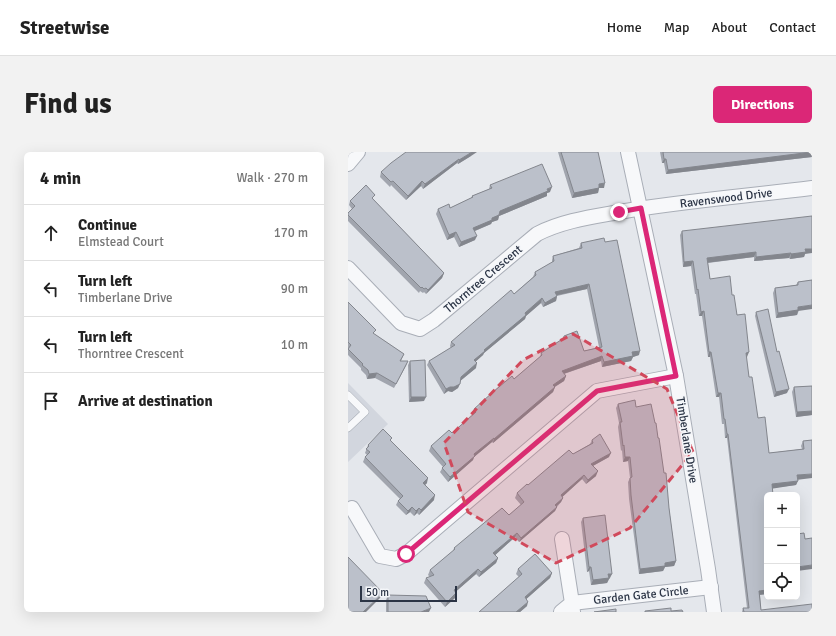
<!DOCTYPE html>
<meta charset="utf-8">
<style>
body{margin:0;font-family:Signika,sans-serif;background:#f2f2f2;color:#222}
.controls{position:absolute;right:12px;bottom:12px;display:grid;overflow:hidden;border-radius:6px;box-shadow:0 4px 16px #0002}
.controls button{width:36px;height:36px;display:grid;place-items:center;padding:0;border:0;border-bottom:1px solid #e0e0e0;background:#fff;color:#222;font:20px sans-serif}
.scale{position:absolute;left:12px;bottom:10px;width:97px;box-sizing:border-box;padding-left:4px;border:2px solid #2b3445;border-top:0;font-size:11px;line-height:14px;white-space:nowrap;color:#2b3445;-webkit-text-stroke:3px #f4f6f9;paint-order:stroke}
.stop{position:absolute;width:12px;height:12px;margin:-9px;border:3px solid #db2777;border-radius:50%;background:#fff}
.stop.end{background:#db2777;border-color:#fff;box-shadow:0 1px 4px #0008}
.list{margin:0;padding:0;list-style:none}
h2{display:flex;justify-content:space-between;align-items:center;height:52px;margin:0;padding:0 16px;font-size:17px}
h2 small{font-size:13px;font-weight:400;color:#767676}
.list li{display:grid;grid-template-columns:26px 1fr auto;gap:12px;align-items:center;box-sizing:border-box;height:56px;padding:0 16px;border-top:1px solid #e0e0e0}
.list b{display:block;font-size:15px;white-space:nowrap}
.list p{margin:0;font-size:13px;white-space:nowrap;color:#767676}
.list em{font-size:13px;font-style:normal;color:#767676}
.icon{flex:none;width:22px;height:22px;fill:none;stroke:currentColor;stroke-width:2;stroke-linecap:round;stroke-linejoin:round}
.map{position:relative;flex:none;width:464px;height:460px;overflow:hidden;border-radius:6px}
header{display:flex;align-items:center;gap:24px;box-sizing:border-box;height:56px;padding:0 20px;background:#fff;border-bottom:1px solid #e0e0e0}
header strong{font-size:19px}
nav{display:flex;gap:22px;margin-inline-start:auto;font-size:14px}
.intro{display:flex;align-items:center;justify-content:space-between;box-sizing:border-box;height:96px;padding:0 24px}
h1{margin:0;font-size:28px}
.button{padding:10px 18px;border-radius:6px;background:#db2777;color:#fff;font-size:14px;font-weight:700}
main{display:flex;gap:24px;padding:0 24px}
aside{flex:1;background:#fff;border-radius:6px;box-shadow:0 4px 16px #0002}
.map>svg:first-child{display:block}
.built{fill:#d2d6de}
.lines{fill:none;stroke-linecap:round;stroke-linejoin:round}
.lane-casing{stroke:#a9aeb7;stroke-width:8}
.street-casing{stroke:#a9aeb7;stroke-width:16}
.lane{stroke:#f7f8fa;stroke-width:7}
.street{stroke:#f7f8fa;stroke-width:14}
.wall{fill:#a1a5ae}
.shaded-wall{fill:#83868d}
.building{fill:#bbc0ca;stroke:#83868d}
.route{stroke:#db2777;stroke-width:5}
.marked{fill:#d1495b;fill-opacity:0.2;stroke:#d1495b;stroke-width:3;stroke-dasharray:8 5;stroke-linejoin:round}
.labels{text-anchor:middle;stroke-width:3;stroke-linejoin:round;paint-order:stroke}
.street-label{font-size:12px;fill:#2b3445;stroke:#f4f6f9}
</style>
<header>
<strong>Streetwise</strong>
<nav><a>Home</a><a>Map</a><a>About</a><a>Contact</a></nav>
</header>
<div class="intro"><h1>Find us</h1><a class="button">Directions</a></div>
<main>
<aside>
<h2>4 min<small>Walk · 270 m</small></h2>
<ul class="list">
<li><svg class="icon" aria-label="ahead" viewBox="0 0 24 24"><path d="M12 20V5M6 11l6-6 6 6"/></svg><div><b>Continue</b><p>Elmstead Court</p></div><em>170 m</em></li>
<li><svg class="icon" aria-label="left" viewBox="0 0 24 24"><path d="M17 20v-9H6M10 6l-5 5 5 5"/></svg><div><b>Turn left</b><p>Timberlane Drive</p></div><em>90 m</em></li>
<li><svg class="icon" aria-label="left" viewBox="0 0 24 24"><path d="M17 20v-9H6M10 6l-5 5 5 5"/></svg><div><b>Turn left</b><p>Thorntree Crescent</p></div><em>10 m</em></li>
<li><svg class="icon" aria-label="arrive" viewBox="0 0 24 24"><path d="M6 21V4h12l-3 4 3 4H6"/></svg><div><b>Arrive at destination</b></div></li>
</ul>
</aside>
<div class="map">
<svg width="464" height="460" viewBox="0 0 464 460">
<rect width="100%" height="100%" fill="#e4e7ec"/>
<path class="built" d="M0,231L40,272L0,310Z"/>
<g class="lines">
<defs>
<path id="lane" d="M0,243L17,260L0,276"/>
<g id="street">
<path d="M280,0L328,224L360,417L366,460"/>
<path d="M0,12L10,0"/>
<path d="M0,116L53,171L72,177L86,168L189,82C214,69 243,65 271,60C335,49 400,44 464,36"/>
<path d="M4,356L32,404L48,407L58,402L249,239L328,224"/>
<path d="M213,460L224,451L214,387"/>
<path d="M225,460L224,451L363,435"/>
</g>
</defs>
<use href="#lane" class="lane-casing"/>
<use href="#street" class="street-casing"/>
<use href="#lane" class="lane"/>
<use href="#street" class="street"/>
</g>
<g class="wall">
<path d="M210,0H250L256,36H251L250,41L224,46L212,7Z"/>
<path d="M312,0H464V5L318,22L316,11H314Z"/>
<path d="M123,4L110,12L109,11L75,37L73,34L58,48L43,33L42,35L32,25L33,20Z"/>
<path d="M142,33L202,40L199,41V44L151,64L150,68L144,70L143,72L127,79V88L111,95L106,85L99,88L88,62L90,57L102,56L123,46L124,44L141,37Z"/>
<path d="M25,47L96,121L94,126L78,142L76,140L75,141L72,139L71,141L0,69V61L4,57L1,53L2,49Z"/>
<path d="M334,79L457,102L456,105L442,107L441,106L406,109V105L360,111L362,127L384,143L399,205H398L401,225L410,266L421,301L454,297L453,294L455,289L464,288L448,333L424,336L419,343V442L412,443L413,458L464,460H394L395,456H399L379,286H377L376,272H374L371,245H368L362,205H360L354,164H351L348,142H347L343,114L335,115L332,83Z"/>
<path d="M257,90L291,203L285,205L283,209L254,215L253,209L216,222L218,224L216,229L207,235L205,240L145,291L144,290L126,305L125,308L100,330L92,320L95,315L81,299L83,294L104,281L125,263L124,262L126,257L166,227L192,205L193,201L214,187L216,184L236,199L251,195L239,137L209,144L208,149L195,155L193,151L178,164L177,167L136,201L135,203L128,209V216L112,229L110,236L104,240L100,239L96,242L79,213L81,209L103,196L102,194L103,190L166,142L185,125L187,120L204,111V108L205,104L231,96L233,91Z"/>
<path d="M464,128L449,163L428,166L425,141L427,136L448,133L450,130Z"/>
<path d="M0,150L26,182L56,202L53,209H60L58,214L46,236L27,226L19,227L18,223L13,218V216L0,203Z"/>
<path d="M408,160L439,241L426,245L407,164Z"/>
<path d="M62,209L76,249L61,250L60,213Z"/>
<path d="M464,234V263L448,265L444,240L446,235Z"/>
<path d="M270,252L288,255L310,286L321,356L328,409L326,414L317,415L315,419L291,422L281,347L280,330L282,326L280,309L275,310L274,298L273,299L270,275L271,271L268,256Z"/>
<path d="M244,288L261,305L245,314L248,324L238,332L234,327L214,345L215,346L213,350L209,355L207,359L171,390L167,385L147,403L150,406L148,411L131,425L128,422L107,440L108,441L107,446L97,455L76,431L78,426L82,425L80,423L82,418L105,399L106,396L161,363L173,353L167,346L169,341L225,302L242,292Z"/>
<path d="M43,289L79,331L77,333L86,348L71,363L69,361L66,364L62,360L58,363L48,353L50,349L52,347L15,310L17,305L19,303L17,301L20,293Z"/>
<path d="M235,366L262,426L261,427L259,431L243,433L241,419L239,420L233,370Z"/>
<path d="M170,417L204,421L202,426L178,447L179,454L172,460H131L171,425L168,422Z"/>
<path d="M40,443L81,460H38V448Z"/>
</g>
<g class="shaded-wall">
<path d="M124,0H129L123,4L110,12L111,8Z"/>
<path d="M464,0V5L318,22L320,18Z"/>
<path d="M111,7L109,11L75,37L77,32Z"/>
<path d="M316,7H318L316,11H314Z"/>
<path d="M74,29L73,34L58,48L60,44Z"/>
<path d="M257,31L256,36H251L250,41L224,46L226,41L251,32Z"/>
<path d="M204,35L202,40L199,41V44L151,64L150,68L144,70L143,72L124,80L125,76L144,66L152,59Z"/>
<path d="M108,80L106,85L99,88L101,83Z"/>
<path d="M129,84L127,88L111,95L113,90Z"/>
<path d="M457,97H464V101L457,102L456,105L442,107L443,102Z"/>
<path d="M408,100L406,105L357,111L359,106Z"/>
<path d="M443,101L441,106L406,109L408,105Z"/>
<path d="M345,109L343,114L335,115L336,110Z"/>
<path d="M96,121L94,126L78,142L80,138Z"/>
<path d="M241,132L239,137L205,144L207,140Z"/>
<path d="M209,144L208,149L195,155L197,151Z"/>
<path d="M194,146L193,151L178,164L177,167L136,201L135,203L125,212L126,208L136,198Z"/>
<path d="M464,153V157L450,159L449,163L428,166L430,161L450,155Z"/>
<path d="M356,159L354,164H351L353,160Z"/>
<path d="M292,199L291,203L285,205L283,209L254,215L256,210L284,200Z"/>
<path d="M361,200H363L362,205H360Z"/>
<path d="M401,200L399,205H396L398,201Z"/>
<path d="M254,204L253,209L212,223L214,219Z"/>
<path d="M129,211L128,216L111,230L113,225Z"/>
<path d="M29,221L27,226L19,227L21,222Z"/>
<path d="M218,224L216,229L203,237L205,233Z"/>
<path d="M112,232L110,236L104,240L100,239L96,242L98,237L102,235Z"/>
<path d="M207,235L205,240L145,291L146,287Z"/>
<path d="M441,237L439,241L426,245L428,240Z"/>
<path d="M370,241H373L371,245H368Z"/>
<path d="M63,245H78L76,249L61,250Z"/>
<path d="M464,259V263L448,265L449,260Z"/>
<path d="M379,282H380L379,286H377Z"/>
<path d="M146,286L144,290L126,305L125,308L100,330L102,325L126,302Z"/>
<path d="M263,301L261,305L241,316L243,312Z"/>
<path d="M277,305H282L280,309L275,310Z"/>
<path d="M250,319L248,324L238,332L240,328Z"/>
<path d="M464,322V326L448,328L449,323Z"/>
<path d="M236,323L234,327L211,348L213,343Z"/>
<path d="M80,326L79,331L74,336L75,331Z"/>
<path d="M450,329L448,333L422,337L424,332Z"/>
<path d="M87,343L86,348L71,363L73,358Z"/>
<path d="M215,346L213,350L205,357L207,353Z"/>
<path d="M64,355L62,360L58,363L60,359Z"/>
<path d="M209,355L207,359L171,390L173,386Z"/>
<path d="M71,356L69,361L66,364L68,359Z"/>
<path d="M169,381L167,385L144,406L145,401Z"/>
<path d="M150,406L148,411L131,425L133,420Z"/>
<path d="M328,409L326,414L317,415L315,419L291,422L292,417L317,411Z"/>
<path d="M464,413V417L449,419V415Z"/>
<path d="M241,415H243L241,419L239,420Z"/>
<path d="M130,417L128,422L104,443L106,438Z"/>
<path d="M204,421L202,426L175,450L177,445Z"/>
<path d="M260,422H264L262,426L261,427L259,431L243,433L245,428Z"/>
<path d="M419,438V442L409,443L411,439Z"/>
<path d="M35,441L33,445L18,460H15Z"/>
<path d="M108,441L107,446L97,455L99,450Z"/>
<path d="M180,450L179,454L172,460H168Z"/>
<path d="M83,456L81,460H73Z"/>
</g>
<g class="building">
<path d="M58,0H124L111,8V7L77,32L74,29L60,44L45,29L43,30L33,20L43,11Z"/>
<path d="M213,0H250L257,31L251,32V36L226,41Z"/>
<path d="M315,0H464L320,18L318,7H316Z"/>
<path d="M194,12L204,35L199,37L200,39L152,59L151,63L144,66V68L125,76L129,84L113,90L108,80L101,83L90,57L101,52L102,56L125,45L124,44L144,36L142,33Z"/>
<path d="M18,33L27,43L24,46L96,121L80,138L78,136L76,137L74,135L73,136L0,63V61L7,54L2,49Z"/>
<path d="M464,64V97H457L458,100L443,102V101L408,105V100L359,106L362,127L382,124L384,143H386L389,163L397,162L401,200L398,201L401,225H404L410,266L417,265L421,301L456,297L455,289L464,288V322L449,323L450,329L424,332L425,343H419V438L411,439L413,458L464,452V460H396L395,456H401L380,282H379L377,267H376L373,241H370L363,200H361L356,159L353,160L350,137L349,138L345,109L336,110L334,79Z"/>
<path d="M256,86L257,90L269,88L292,199L284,200L285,204L256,210L254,204L214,219L218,224L205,233L207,235L146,287V286L126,302L127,304L102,325L94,316L98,312L83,294L101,278L104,281L128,260L126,257L145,240L164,224L166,227L194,203L193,201L216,186V184L229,179L236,199L254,195L241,132L207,140L209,144L197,151L194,146L177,161L178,163L136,198L137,199L126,208L129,211L113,225L112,232L106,235H102L98,237L81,209L107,193L103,190L163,138L166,142L188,123L187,120L206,109L205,104L234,96L233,91Z"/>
<path d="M464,128V153L450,155V158L430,161L427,136L450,133V130Z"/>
<path d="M0,150L28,178L25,181L56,202L52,209H60L48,232L29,221L21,222L20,218L14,213L15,212L0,197L3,193L0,190Z"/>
<path d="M420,157L429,200L431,199L441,237L428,240L408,160Z"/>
<path d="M77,208L78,245H63L62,209Z"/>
<path d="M464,234V259L449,260L446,235Z"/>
<path d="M287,248L288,255L303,252L307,271H308L310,286H311L316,321H318L321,356L328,409L317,411V414L292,417L283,343L282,326L284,325L282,305H277L276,293L275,294L272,270H274L270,252Z"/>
<path d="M35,277L44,286L42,288L80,326L75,331L87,343L73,358L71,356L68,359L64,355L60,359L50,349L55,344L17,305L22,300L18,297L21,294L20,293Z"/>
<path d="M252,282L263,301L243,312L250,319L240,328L236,323L213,343L215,346L207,353L209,355L173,386L169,381L145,401L150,406L133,420L130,417L106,438L108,441L99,450L78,426L86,423L82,418L107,397L106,396L154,356L161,363L176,350L169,341L179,332L180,333L221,298L225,302L245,291L244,288Z"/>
<path d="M257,363L264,422H260L261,426L245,428L243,415H241L235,366Z"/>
<path d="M456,381L457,387L464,386V413L449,415V382Z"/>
<path d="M187,402L204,421L177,445L180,450L168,460H131L174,422L170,417Z"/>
<path d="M0,405L35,441L15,460H3L0,457Z"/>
<path d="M40,443L78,444L83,456L73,460H40Z"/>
<path d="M323,456V459L334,458L335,460H297V459Z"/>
<path d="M268,457V460H246Z"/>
</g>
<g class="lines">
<path class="route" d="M58,402L249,239L328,224L293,56L271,60"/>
</g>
<path class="marked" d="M225,182L319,237L345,300L282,376L208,411L120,360L96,291L175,208Z"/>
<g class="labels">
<g class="street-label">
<text transform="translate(378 46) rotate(-7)" y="4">Ravenswood Drive</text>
<text transform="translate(135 127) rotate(-40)" y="4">Thorntree Crescent</text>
<text transform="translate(339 288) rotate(81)" y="4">Timberlane Drive</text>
<text transform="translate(293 443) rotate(-6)" y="4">Garden Gate Circle</text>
</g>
</g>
</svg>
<div class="controls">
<button>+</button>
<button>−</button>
<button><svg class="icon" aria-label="locate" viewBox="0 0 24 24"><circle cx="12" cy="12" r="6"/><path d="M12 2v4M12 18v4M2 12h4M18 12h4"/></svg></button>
</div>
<div class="scale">50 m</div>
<div class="stop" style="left:58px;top:402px"></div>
<div class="stop end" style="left:271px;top:60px"></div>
</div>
</main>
